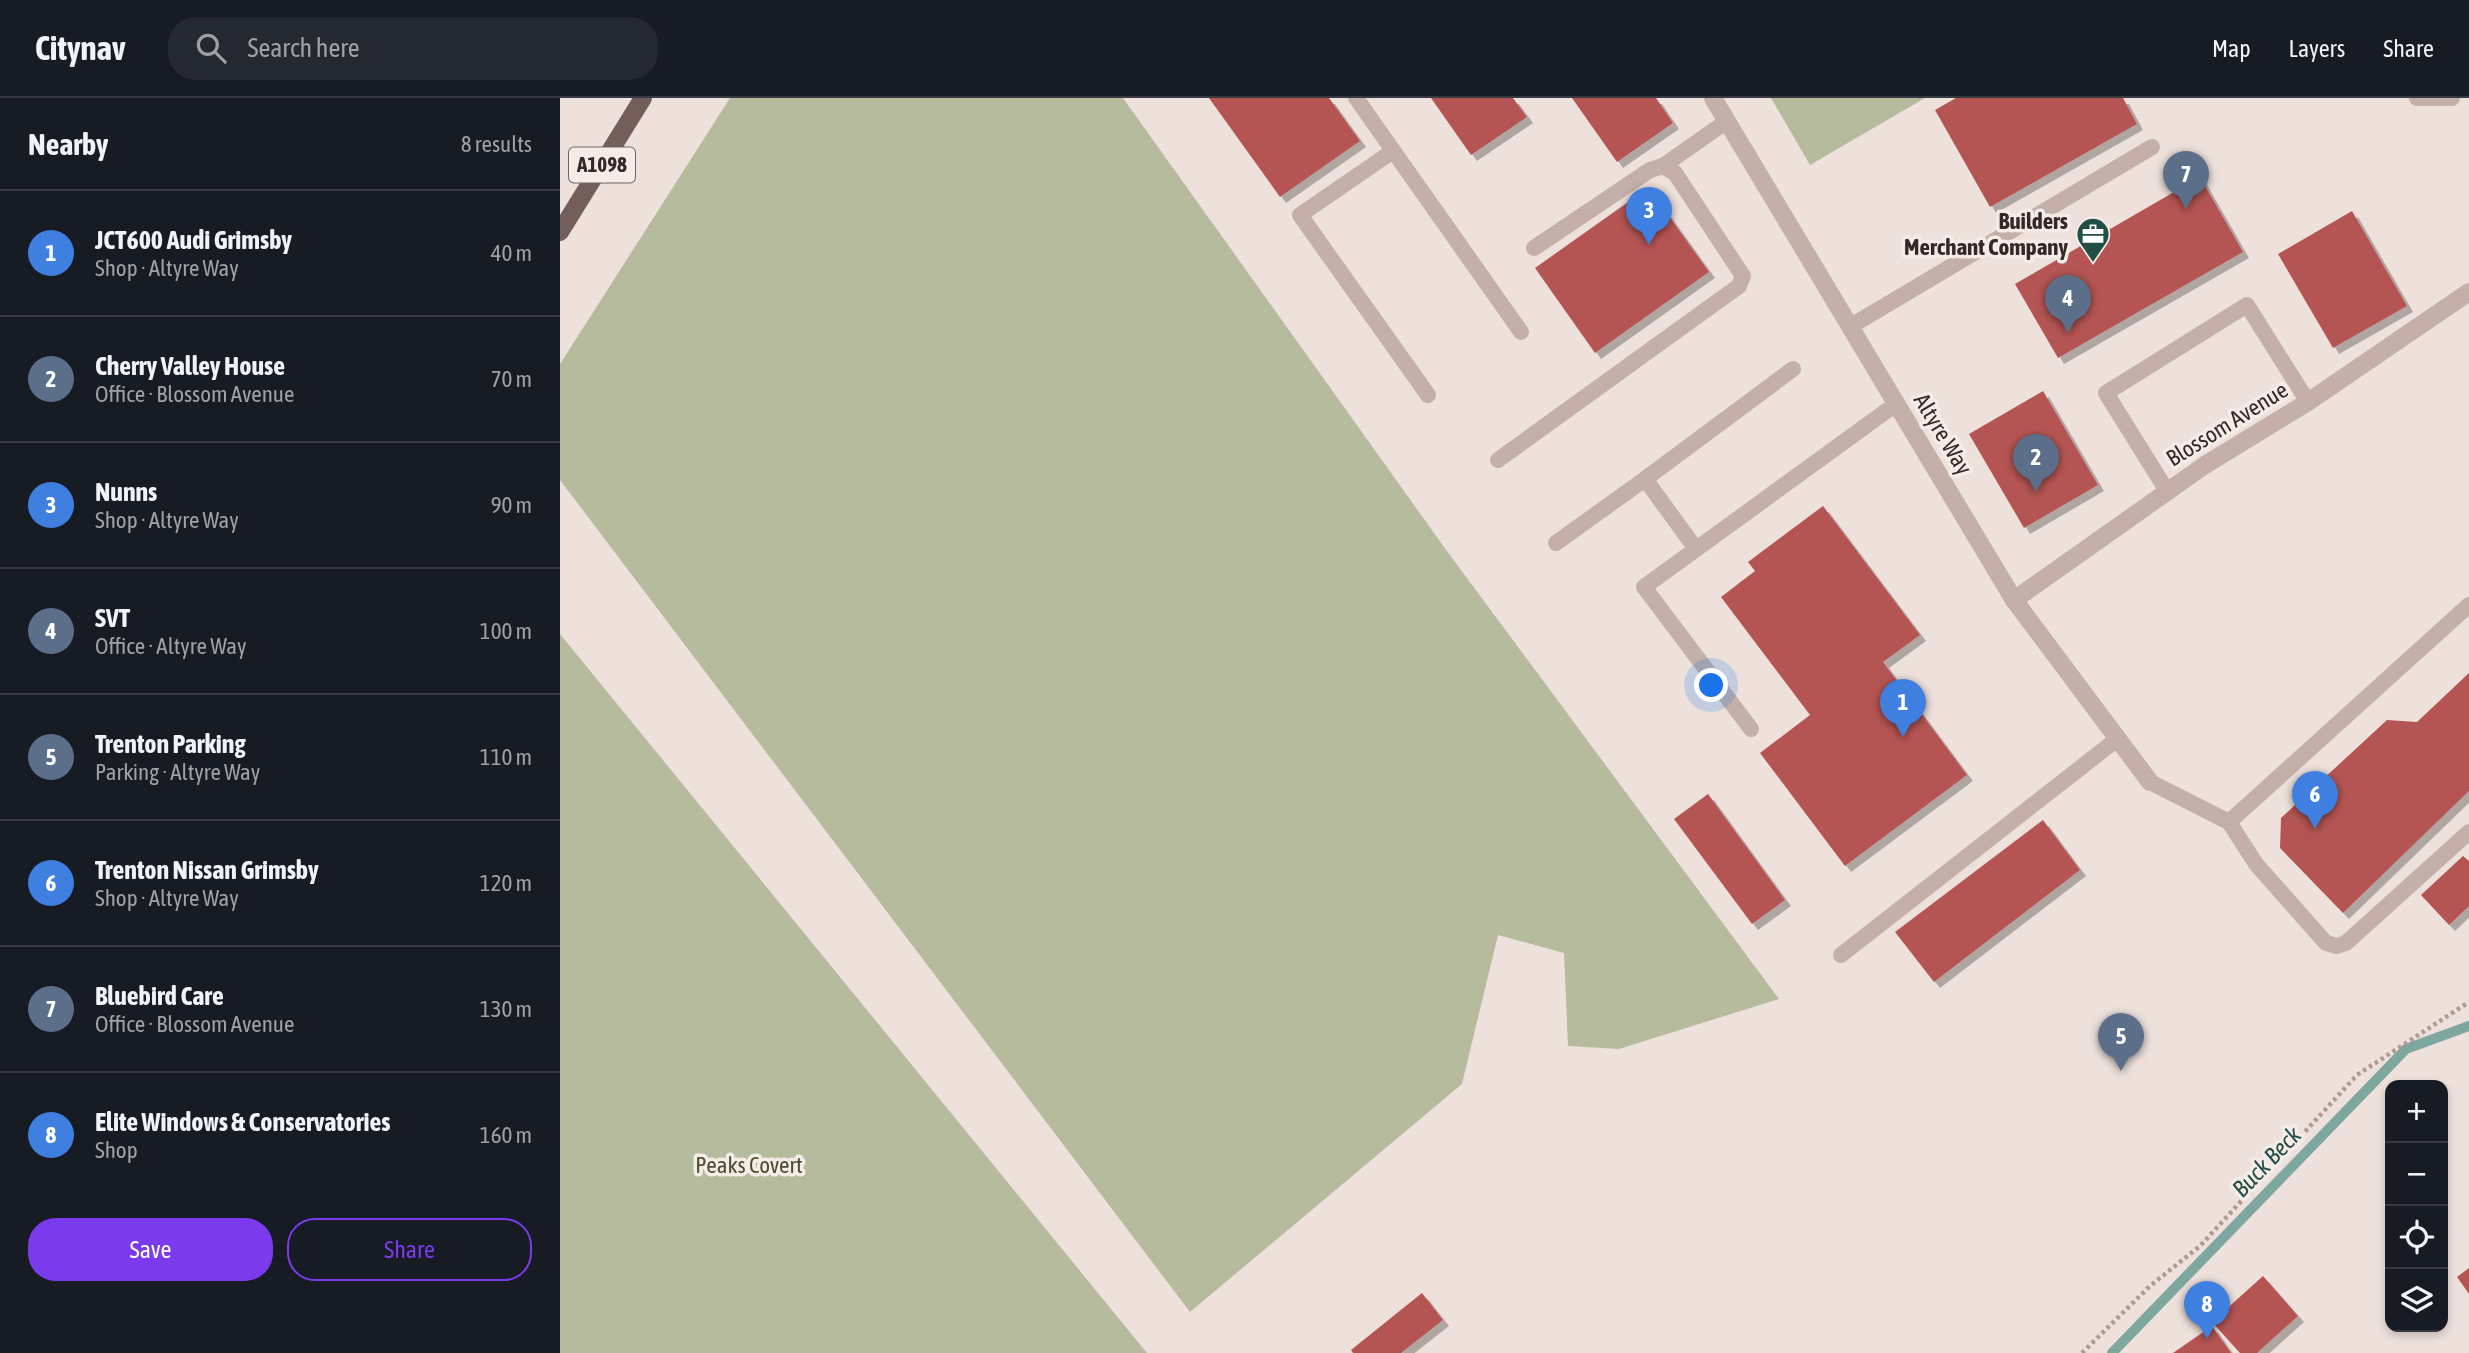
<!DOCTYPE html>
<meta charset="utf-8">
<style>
body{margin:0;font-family:"Asap Condensed",sans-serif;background:#242831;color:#f1f3f6}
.controls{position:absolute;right:21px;bottom:21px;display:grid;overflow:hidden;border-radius:14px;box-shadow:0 4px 10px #0003}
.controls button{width:63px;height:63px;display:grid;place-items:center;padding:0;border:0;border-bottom:2px solid #363941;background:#171b24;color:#f1f3f6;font:35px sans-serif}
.you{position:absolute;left:1152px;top:588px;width:24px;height:24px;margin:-18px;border:5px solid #fff;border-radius:50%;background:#1a73e8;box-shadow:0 0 0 10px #1a73e833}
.badge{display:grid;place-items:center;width:46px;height:46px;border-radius:50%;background:#7c3aed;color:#fff;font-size:23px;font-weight:700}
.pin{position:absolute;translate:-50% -58px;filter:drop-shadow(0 2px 4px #0008)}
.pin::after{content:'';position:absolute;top:37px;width:24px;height:21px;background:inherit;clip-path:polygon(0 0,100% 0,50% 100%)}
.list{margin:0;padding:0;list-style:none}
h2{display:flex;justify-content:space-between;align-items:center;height:91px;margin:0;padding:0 28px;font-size:30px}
h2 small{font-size:23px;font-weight:400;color:#9ea1a6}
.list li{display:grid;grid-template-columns:46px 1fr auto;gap:21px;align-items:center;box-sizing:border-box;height:126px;padding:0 28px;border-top:2px solid #363941}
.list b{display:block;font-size:26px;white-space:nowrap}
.list p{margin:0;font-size:23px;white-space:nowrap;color:#9ea1a6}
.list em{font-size:23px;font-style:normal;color:#9ea1a6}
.actions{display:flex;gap:14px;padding:21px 28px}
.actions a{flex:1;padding:16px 0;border:2px solid #7c3aed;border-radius:28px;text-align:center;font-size:24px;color:#7c3aed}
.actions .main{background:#7c3aed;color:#fff}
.icon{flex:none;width:38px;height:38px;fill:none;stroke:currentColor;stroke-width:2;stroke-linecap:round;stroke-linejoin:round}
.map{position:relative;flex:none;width:1909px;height:1255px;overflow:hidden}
header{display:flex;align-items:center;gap:42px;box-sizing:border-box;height:98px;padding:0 35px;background:#171b24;border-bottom:2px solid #363941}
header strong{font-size:33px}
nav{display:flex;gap:38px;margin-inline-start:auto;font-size:24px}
.search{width:490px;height:63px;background:#242831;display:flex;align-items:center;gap:18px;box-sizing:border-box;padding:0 24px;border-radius:28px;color:#9ea1a6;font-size:26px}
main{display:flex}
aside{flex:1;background:#171b24}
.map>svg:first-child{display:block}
.green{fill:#b7bb9e}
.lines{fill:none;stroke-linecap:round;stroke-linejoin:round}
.stream{stroke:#7ea7a0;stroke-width:10}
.building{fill:#b55552;filter:url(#shadow)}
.path{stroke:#b09a94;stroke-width:4.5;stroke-dasharray:3.5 3.5;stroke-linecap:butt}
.service{stroke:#c4b0a9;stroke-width:16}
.minor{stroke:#c4b0a9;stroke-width:18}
.primary{stroke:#735e5b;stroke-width:18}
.labels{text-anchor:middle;stroke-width:7;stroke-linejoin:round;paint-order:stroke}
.shield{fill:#f6ece7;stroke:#6e6461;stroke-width:2}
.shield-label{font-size:21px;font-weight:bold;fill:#332928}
.poi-label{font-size:23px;font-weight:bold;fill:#332928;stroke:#f6ece7;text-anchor:end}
.street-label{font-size:23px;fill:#332928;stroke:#f6ece7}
.park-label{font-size:23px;fill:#494e2f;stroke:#f6ece7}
.water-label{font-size:24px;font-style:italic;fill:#234e48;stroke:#f6ece7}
</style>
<header>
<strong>Citynav</strong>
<div class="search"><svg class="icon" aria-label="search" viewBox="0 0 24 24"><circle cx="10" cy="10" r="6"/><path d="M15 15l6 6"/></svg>Search here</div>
<nav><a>Map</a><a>Layers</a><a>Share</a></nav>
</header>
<main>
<aside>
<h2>Nearby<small>8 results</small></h2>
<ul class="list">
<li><span class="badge" style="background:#3f7fe0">1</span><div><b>JCT600 Audi Grimsby</b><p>Shop · Altyre Way</p></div><em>40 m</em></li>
<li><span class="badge" style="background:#5c6f8a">2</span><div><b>Cherry Valley House</b><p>Office · Blossom Avenue</p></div><em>70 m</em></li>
<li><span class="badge" style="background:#3f7fe0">3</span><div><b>Nunns</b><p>Shop · Altyre Way</p></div><em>90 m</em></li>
<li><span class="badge" style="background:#5c6f8a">4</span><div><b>SVT</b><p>Office · Altyre Way</p></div><em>100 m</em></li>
<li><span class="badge" style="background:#5c6f8a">5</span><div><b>Trenton Parking</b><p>Parking · Altyre Way</p></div><em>110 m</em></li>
<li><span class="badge" style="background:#3f7fe0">6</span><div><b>Trenton Nissan Grimsby</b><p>Shop · Altyre Way</p></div><em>120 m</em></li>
<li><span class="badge" style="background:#5c6f8a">7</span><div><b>Bluebird Care</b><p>Office · Blossom Avenue</p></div><em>130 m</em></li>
<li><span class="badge" style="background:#3f7fe0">8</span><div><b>Elite Windows &amp; Conservatories</b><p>Shop</p></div><em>160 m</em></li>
</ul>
<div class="actions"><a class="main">Save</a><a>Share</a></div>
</aside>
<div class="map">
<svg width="1909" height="1255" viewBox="0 0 1909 1255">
<defs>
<filter id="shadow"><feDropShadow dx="6" dy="6" stdDeviation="0" flood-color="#0004"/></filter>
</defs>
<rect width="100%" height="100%" fill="#eee1dc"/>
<g class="green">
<path d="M170,0H563L884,449L1219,901L1059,951L1008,948L1004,855L938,837L902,986L630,1214L0,382V266Z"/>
<path d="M1211,0H1365L1250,67Z"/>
<path d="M0,536L587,1255H0Z"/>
</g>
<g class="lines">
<path class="stream" d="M1552,1255L1846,951L1909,928"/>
</g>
<g class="building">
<path d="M649,0H769L800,43L720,99Z"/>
<path d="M871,0H953L967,19L911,57Z"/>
<path d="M1012,0H1096L1113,25L1057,64Z"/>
<path d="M1396,0H1563L1577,26L1430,109L1375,12Z"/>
<path d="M1640,79L1683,154L1498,260L1455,186Z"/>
<path d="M1078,97L1096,100L1149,174L1035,255L975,170Z"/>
<path d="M1792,113L1847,208L1773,250L1718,156Z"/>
<path d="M1483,293L1538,387L1464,430L1409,336Z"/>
<path d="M1263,408L1360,537L1323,564L1407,677L1285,768L1200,655L1250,617L1161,499L1195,473L1188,464Z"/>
<path d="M1909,575V693L1783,815L1720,750L1721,720L1827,622L1857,624Z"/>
<path d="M1148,696L1225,802L1192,826L1114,721Z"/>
<path d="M1483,722L1520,772L1374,884L1335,834Z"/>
<path d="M1903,758L1909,763V808L1889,827L1861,797Z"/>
<path d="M1909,1170V1196L1897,1179Z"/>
<path d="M1703,1178L1738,1218L1697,1255H1680L1652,1224Z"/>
<path d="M862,1195L883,1222L841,1255H793L791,1252Z"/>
<path d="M1652,1228L1671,1255H1613Z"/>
</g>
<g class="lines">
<path class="path" d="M1522,1255L1590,1188L1640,1148L1797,977L1909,904"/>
<g class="service">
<path d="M796,0L961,234"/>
<path d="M1857,0H1892"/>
<path d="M833,53L740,117L868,297"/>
<path d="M1103,68L1167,23"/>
<path d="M1291,228L1592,49"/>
<path d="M938,362L1179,188L1183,178L1115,75L1103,68L1090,72L974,150"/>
<path d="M1607,393L1546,295L1687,207L1748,304"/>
<path d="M996,445L1085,381"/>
<path d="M1136,451L1085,381L1233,271"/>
<path d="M1191,631L1084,489L1336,306"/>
<path d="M1590,684L1669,724L1909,507"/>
<path d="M1669,724L1696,766L1766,845L1777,848L1786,845L1909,734"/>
<path d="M1281,857L1556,642"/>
</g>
<g class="minor">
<path d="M1153,0L1454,502L1590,684"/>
<path d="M1454,502L1645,367L1748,304L1909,194"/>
</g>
<path class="primary" d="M0,134L83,0"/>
</g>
<defs>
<symbol id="office-pin" viewBox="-11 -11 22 30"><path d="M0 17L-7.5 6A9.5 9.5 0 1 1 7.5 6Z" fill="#234e48" stroke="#f6ece7"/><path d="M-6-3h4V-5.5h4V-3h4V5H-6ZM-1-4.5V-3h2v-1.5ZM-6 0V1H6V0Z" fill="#fff"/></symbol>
</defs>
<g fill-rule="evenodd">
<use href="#office-pin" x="1514" y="117" width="38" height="52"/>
</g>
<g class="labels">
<rect class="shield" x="9" y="49.5" width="66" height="35" rx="5"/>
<g class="shield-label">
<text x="42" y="74">A1098</text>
</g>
<g class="poi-label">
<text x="1508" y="131">Builders<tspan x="1508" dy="26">Merchant Company</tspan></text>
</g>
<g class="street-label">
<text transform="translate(1667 326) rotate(-32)" y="8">Blossom Avenue</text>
<text transform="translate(1383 336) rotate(59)" y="8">Altyre Way</text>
</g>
<g class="park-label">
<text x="189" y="1075">Peaks Covert</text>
</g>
<g class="water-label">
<text transform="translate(1707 1064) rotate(-46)" y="8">Buck Beck</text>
</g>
</g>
</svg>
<div class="controls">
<button>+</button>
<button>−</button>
<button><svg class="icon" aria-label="locate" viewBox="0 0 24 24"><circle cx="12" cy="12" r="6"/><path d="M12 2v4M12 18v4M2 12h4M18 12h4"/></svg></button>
<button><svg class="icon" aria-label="layers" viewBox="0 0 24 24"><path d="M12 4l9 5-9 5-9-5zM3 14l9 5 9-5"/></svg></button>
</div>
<div class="you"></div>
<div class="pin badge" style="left:1343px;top:639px;background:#3f7fe0">1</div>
<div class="pin badge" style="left:1476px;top:394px;background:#5c6f8a">2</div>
<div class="pin badge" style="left:1089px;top:147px;background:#3f7fe0">3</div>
<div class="pin badge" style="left:1508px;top:235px;background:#5c6f8a">4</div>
<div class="pin badge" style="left:1561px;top:973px;background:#5c6f8a">5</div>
<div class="pin badge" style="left:1755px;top:731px;background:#3f7fe0">6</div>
<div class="pin badge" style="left:1626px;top:111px;background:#5c6f8a">7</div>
<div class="pin badge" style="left:1647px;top:1241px;background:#3f7fe0">8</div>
</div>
</main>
